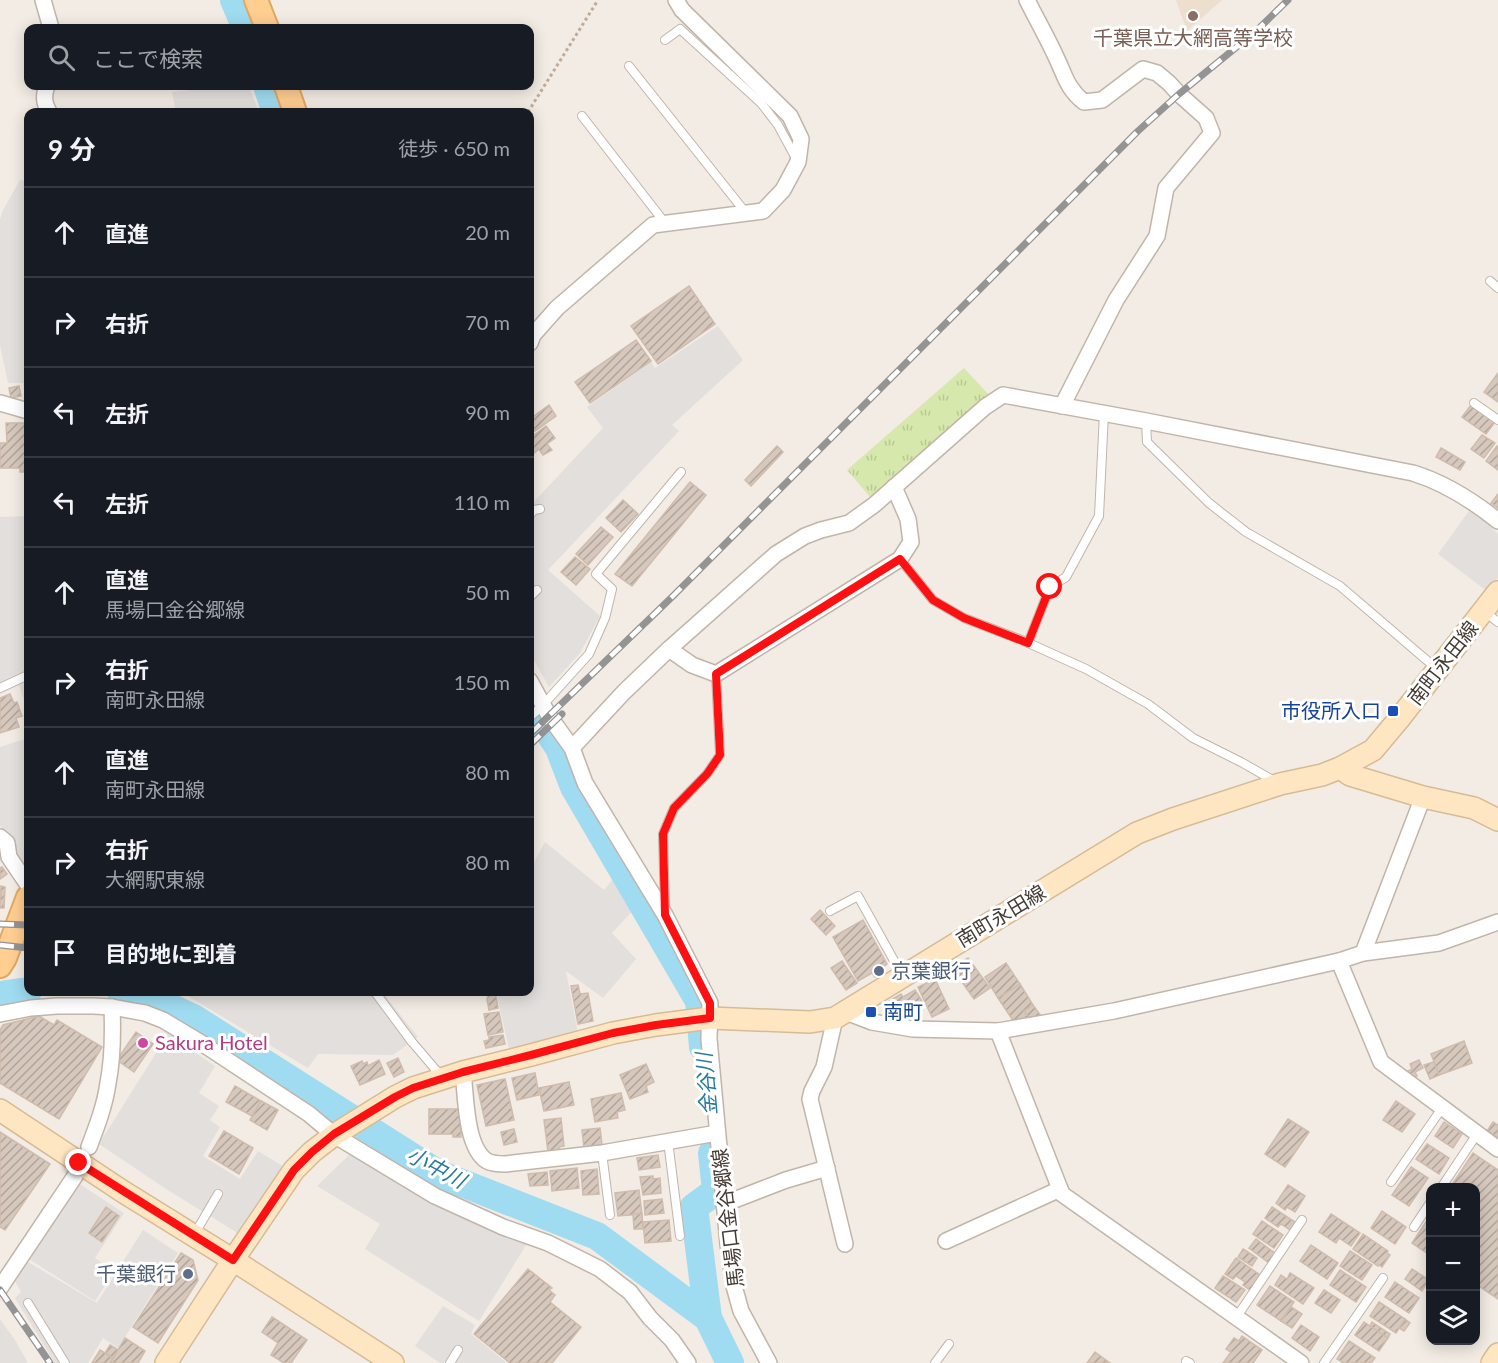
<!DOCTYPE html>
<html lang="ja">
<meta charset="utf-8">
<style>
body{margin:0;font-family:Lato,"Noto Sans JP",sans-serif;background:#242831;color:#f1f3f6}
.controls{position:absolute;right:18px;bottom:18px;display:grid;overflow:hidden;border-radius:12px;box-shadow:0 3px 15px #0003}
.controls button{width:54px;height:54px;display:grid;place-items:center;padding:0;border:0;border-bottom:2px solid #363941;background:#171b24;color:#f1f3f6;font:30px sans-serif}
.stop{position:absolute;width:18px;height:18px;margin:-14px;border:4px solid #fc1113;border-radius:50%;background:#fff}
.stop.end{background:#fc1113;border-color:#fff;box-shadow:0 2px 6px #0008}
.list{margin:0;padding:0;list-style:none}
h2{display:flex;justify-content:space-between;align-items:center;height:78px;margin:0;padding:0 24px;font-size:26px}
h2 small{font-size:20px;font-weight:400;color:#9ea1a6}
.list li{display:grid;grid-template-columns:39px 1fr auto;gap:18px;align-items:center;box-sizing:border-box;height:90px;padding:0 24px;border-top:2px solid #363941}
.list b{display:block;font-size:22px;white-space:nowrap}
.list p{margin:0;font-size:20px;white-space:nowrap;color:#9ea1a6}
.list em{font-size:20px;font-style:normal;color:#9ea1a6}
.icon{flex:none;width:33px;height:33px;fill:none;stroke:currentColor;stroke-width:2;stroke-linecap:round;stroke-linejoin:round}
.map{position:relative;flex:none;width:1498px;height:1363px;overflow:hidden}
.search{position:absolute;background:#171b24;box-shadow:0 3px 15px #0003;left:24px;top:24px;width:510px;height:66px;display:flex;align-items:center;gap:15px;box-sizing:border-box;padding:0 21px;border-radius:12px;color:#9ea1a6;font-size:22px}
.panel{position:absolute;background:#171b24;box-shadow:0 3px 15px #0003;left:24px;top:108px;width:510px;height:888px;border-radius:12px}
.map>svg:first-child{display:block}
.education{fill:#ecdfce}
.park{fill:url(#park-tufts)}
.parking{fill:#e3dfdd}
.lines{fill:none;stroke-linecap:round;stroke-linejoin:round}
.river{stroke:#9fdcf1;stroke-width:28}
.building{fill:url(#building-hatch);stroke:#cfbcad;stroke-width:1.5}
.lane-casing{stroke:#c1b5aa;stroke-width:10}
.street-casing{stroke:#c1b5aa;stroke-width:18}
.secondary-casing{stroke:#d6bb95;stroke-width:24}
.primary-casing{stroke:#e5a860;stroke-width:26}
.path{stroke:#c0ab98;stroke-width:3;stroke-dasharray:3 3;stroke-linecap:butt}
.lane{stroke:#fff;stroke-width:8}
.street{stroke:#fff;stroke-width:15}
.secondary{stroke:#ffe6c2;stroke-width:21}
.primary{stroke:#ffce91;stroke-width:22}
.rail-casing{stroke:#949494;stroke-width:7}
.rail{stroke:#fff;stroke-width:4.5;stroke-dasharray:14;stroke-linecap:butt}
.route{stroke:#fc1113;stroke-width:8}
.education-dot{fill:#8d6e63;stroke:#fff;stroke-width:2}
.transit-dot{fill:#1a4fb4;stroke:#fff;stroke-width:2}
.service-dot{fill:#5c6f8a;stroke:#fff;stroke-width:2}
.hotel-dot{fill:#d1479c;stroke:#fff;stroke-width:2}
.labels{text-anchor:middle;stroke-width:6;stroke-linejoin:round;paint-order:stroke}
.education-label{font-size:20px;fill:#785e54;stroke:#fff}
.street-label{font-size:20px;fill:#453b34;stroke:#fff}
.transit-label{font-size:20px;fill:#164399;stroke:#fff;text-anchor:end}
.service-label{font-size:20px;fill:#4e5e75;stroke:#fff;text-anchor:start}
.hotel-label{font-size:20px;fill:#b23c85;stroke:#fff;text-anchor:start}
.water-label{font-size:21px;font-style:italic;fill:#287b99;stroke:#fff}
</style>
<div class="map">
<svg width="1498" height="1363" viewBox="0 0 1498 1363">
<defs>
<pattern id="park-tufts" width="24" height="20" patternUnits="userSpaceOnUse" patternTransform="scale(1.5)"><rect width="24" height="20" fill="#d6e8ac"/><path d="M3 7l-1-3M5 7V3M7 7l1-3M15 17l-1-3M17 17v-4M19 17l1-3" fill="none" stroke="#b9c895"/></pattern>
<pattern id="building-hatch" width="6" height="6" patternUnits="userSpaceOnUse" patternTransform="scale(1.5)"><rect width="6" height="6" fill="#d7c8bd"/><path d="M-1 1l2-2M0 6l6-6M5 7l2-2" fill="none" stroke="#b0a49a"/></pattern>
</defs>
<rect width="100%" height="100%" fill="#f2ece4"/>
<path class="education" d="M1176,0H1222L1187,31Z"/>
<path class="park" d="M964,368L989,395L871,498L847,470Z"/>
<g class="parking">
<path d="M229,86H249L259,112H176L172,92Z"/>
<path d="M20,180L28,181V396L25,395L23,383H8L0,345V219L3,210Z"/>
<path d="M718,326L743,360L672,425L679,431L548,570L600,616L580,653L549,687L530,653V506L603,428L587,407L651,362L655,368Z"/>
<path d="M1469,511L1483,520L1498,534V578L1488,592L1438,554Z"/>
<path d="M28,516V713L19,685L0,694V517Z"/>
<path d="M28,738V869L26,873L11,839L0,825V747Z"/>
<path d="M545,842L604,890L619,872L638,905L612,933L636,959L603,998L566,971L578,1033L510,1053L496,992H530V870Z"/>
<path d="M181,992H382L418,1037L393,1055L318,1054L308,1068Z"/>
<path d="M168,1034L215,1066L199,1093L219,1106L210,1120L220,1127L203,1156L240,1179L258,1151L286,1168L244,1237L166,1189L99,1144Z"/>
<path d="M349,1155L363,1158L456,1215L528,1242L479,1321L365,1249L380,1224L317,1186Z"/>
<path d="M78,1183L124,1213L95,1258L114,1271L95,1301L29,1259Z"/>
<path d="M143,1230L178,1253L118,1348L103,1338L88,1363H55L15,1298L21,1292L15,1281L28,1262L97,1303Z"/>
<path d="M443,1306L475,1325L471,1334L507,1363H440L415,1346Z"/>
<path d="M0,1319L15,1340L28,1363H0Z"/>
</g>
<g class="lines">
<g class="river">
<path d="M234,0L246,28"/>
<path d="M267,86L276,112"/>
<path d="M530,703L559,748L574,787L699,1001L703,1047"/>
<path d="M121,992L159,1002L195,1019L439,1174L597,1236L708,1318L730,1363"/>
<path d="M0,997L6,994L28,991"/>
<path d="M708,1318L694,1207L716,1191L712,1153"/>
</g>
</g>
<g class="building">
<path d="M689,286L715,324L658,364L631,326Z"/>
<path d="M636,340L651,361L590,403L575,382Z"/>
<path d="M1498,373V402L1484,392Z"/>
<path d="M19,386L21,396L11,398L9,388Z"/>
<path d="M549,405L556,416L535,431L530,424V419Z"/>
<path d="M1471,405L1495,422L1486,434L1462,417Z"/>
<path d="M6,423H28V472H20V468H0V443H7Z"/>
<path d="M546,426L555,438L547,444L552,450L543,455L539,449L533,454L530,450V438Z"/>
<path d="M1482,435L1495,443L1484,458L1471,449Z"/>
<path d="M777,446L783,452L751,486L745,480Z"/>
<path d="M1497,446L1498,447V470L1486,461Z"/>
<path d="M1441,448L1465,462L1460,470L1436,457Z"/>
<path d="M690,482L706,495L632,586L615,574Z"/>
<path d="M1498,494V508L1491,503Z"/>
<path d="M623,500L638,514L621,532L606,518Z"/>
<path d="M601,527L613,537L588,565L576,554Z"/>
<path d="M575,557L590,569L576,585L561,572Z"/>
<path d="M10,694L14,703L17,702L22,716L16,718L19,727L0,733V698Z"/>
<path d="M2,867L7,874L0,879V868Z"/>
<path d="M1,886L5,887L4,908H0Z"/>
<path d="M820,910L835,926L826,935L811,919Z"/>
<path d="M863,920L887,964L883,967L885,971L875,977L872,973L858,981L833,937Z"/>
<path d="M968,958L990,988L974,999L952,968Z"/>
<path d="M842,961L857,983L846,990L831,968Z"/>
<path d="M1006,963L1020,984L998,998L985,977Z"/>
<path d="M935,979L949,1009L932,1017L918,987Z"/>
<path d="M1020,984L1033,1005L1024,1011L1032,1022H1014L998,998Z"/>
<path d="M578,985L580,994L588,993L593,1021L578,1024L571,986Z"/>
<path d="M915,990L922,1001L895,1017L886,1003L901,994L903,997Z"/>
<path d="M489,992H495L498,1008L489,1010L487,999Z"/>
<path d="M1033,1005L1041,1016L1032,1022L1024,1011Z"/>
<path d="M499,1012L503,1032L488,1035L484,1014Z"/>
<path d="M39,1016L54,1025L57,1020L102,1047L59,1119L0,1083V1030L3,1025Z"/>
<path d="M136,1032L153,1044L134,1072L117,1060Z"/>
<path d="M503,1035L505,1044L486,1048L484,1041L489,1040V1037Z"/>
<path d="M1464,1041L1472,1063L1439,1075L1431,1054Z"/>
<path d="M398,1058L404,1072L394,1077L387,1063Z"/>
<path d="M379,1060L385,1074L360,1085L351,1066L362,1061L363,1064L367,1062L368,1066Z"/>
<path d="M1419,1060L1423,1068L1415,1072L1417,1076L1411,1079L1408,1071L1412,1069L1410,1064Z"/>
<path d="M1434,1062L1439,1075L1430,1079L1424,1065Z"/>
<path d="M646,1064L654,1082L646,1086L648,1092L630,1099L620,1075Z"/>
<path d="M535,1073L539,1095L517,1100L512,1078Z"/>
<path d="M505,1079L514,1120L486,1126L477,1085Z"/>
<path d="M569,1082L574,1105L544,1111L539,1088Z"/>
<path d="M235,1086L261,1101L252,1116L226,1102Z"/>
<path d="M621,1093L625,1110L617,1112L618,1118L595,1122L591,1099Z"/>
<path d="M261,1101L278,1110L267,1130L250,1120Z"/>
<path d="M1396,1101L1415,1114L1402,1132L1383,1120Z"/>
<path d="M429,1109H461V1137H453V1134H429Z"/>
<path d="M561,1118L564,1146L559,1147V1151L548,1152L544,1120Z"/>
<path d="M1288,1119L1309,1132L1285,1167L1265,1154Z"/>
<path d="M1444,1122L1462,1134L1453,1148L1435,1136Z"/>
<path d="M1493,1122L1498,1125V1138L1487,1131Z"/>
<path d="M600,1128L602,1145L584,1148L582,1130Z"/>
<path d="M514,1129L517,1142L504,1145L501,1132Z"/>
<path d="M224,1131L253,1148L239,1174L209,1156Z"/>
<path d="M0,1132L50,1164L5,1230L0,1227Z"/>
<path d="M1427,1144L1449,1158L1439,1174L1416,1159Z"/>
<path d="M1473,1153L1498,1170V1299L1476,1284V1188H1450Z"/>
<path d="M658,1155L660,1167L639,1170L637,1158Z"/>
<path d="M1411,1167L1428,1178L1409,1206L1392,1195Z"/>
<path d="M577,1168L579,1188L552,1191L550,1171Z"/>
<path d="M597,1169L599,1194L583,1195L581,1171Z"/>
<path d="M547,1172L548,1185L530,1186L528,1174Z"/>
<path d="M653,1176V1179L660,1178L661,1193L643,1195L640,1177Z"/>
<path d="M1288,1185L1305,1196L1295,1212L1287,1207L1285,1210L1276,1203Z"/>
<path d="M639,1190L642,1214L618,1216L615,1193Z"/>
<path d="M662,1199L664,1213L645,1215L644,1201Z"/>
<path d="M106,1207L119,1216L102,1242L89,1233Z"/>
<path d="M1272,1207L1295,1222L1290,1230L1281,1224L1278,1227L1265,1218Z"/>
<path d="M1382,1211L1406,1227L1395,1244L1371,1228Z"/>
<path d="M633,1214H642L643,1229H634Z"/>
<path d="M1331,1214L1360,1233L1351,1246L1339,1238L1336,1243L1319,1232Z"/>
<path d="M1430,1216V1255L1412,1243Z"/>
<path d="M669,1220L671,1241L645,1243L643,1222Z"/>
<path d="M1262,1221L1283,1235L1274,1248L1253,1234Z"/>
<path d="M1363,1234L1388,1251L1387,1253L1390,1255L1382,1267L1379,1265L1378,1266L1353,1249Z"/>
<path d="M1256,1239L1276,1254L1269,1263L1249,1248Z"/>
<path d="M1311,1245L1338,1263L1327,1279L1300,1261Z"/>
<path d="M1243,1249L1257,1258L1252,1266L1238,1257Z"/>
<path d="M1350,1251L1372,1265L1362,1280L1340,1266Z"/>
<path d="M181,1253L193,1260L198,1280L158,1343L133,1327Z"/>
<path d="M1236,1258L1260,1275L1250,1290L1243,1285L1245,1282L1236,1276L1233,1279L1225,1274Z"/>
<path d="M528,1269L552,1288L549,1290L555,1295L550,1302L581,1327L552,1363H510L474,1334Z"/>
<path d="M1412,1269L1429,1280L1422,1291L1405,1279Z"/>
<path d="M1340,1270L1366,1287L1356,1302L1330,1285Z"/>
<path d="M1290,1273L1314,1288L1303,1304L1275,1285L1281,1275L1287,1279Z"/>
<path d="M1223,1276L1245,1290L1236,1302L1215,1288Z"/>
<path d="M1395,1282L1419,1298L1409,1313L1385,1297Z"/>
<path d="M1270,1286L1294,1302L1281,1321L1257,1305Z"/>
<path d="M1324,1290L1340,1300L1331,1313L1315,1303Z"/>
<path d="M1379,1302L1405,1319L1396,1333L1370,1316Z"/>
<path d="M1291,1307L1302,1314L1292,1328L1281,1321Z"/>
<path d="M272,1317L307,1340L291,1363H284L271,1355L278,1343L262,1332Z"/>
<path d="M1405,1319L1410,1323L1404,1331L1399,1328Z"/>
<path d="M1364,1322L1388,1338L1379,1351L1355,1335Z"/>
<path d="M1372,1322L1390,1334L1388,1338L1370,1326Z"/>
<path d="M1301,1325L1319,1337L1310,1351L1292,1338Z"/>
<path d="M1242,1336L1262,1350L1253,1363H1223L1231,1352L1226,1349L1234,1338L1239,1341Z"/>
<path d="M125,1338L145,1351L138,1363H110Z"/>
<path d="M1349,1341L1375,1358L1371,1363H1344L1337,1359Z"/>
<path d="M110,1345L118,1350L113,1358L105,1353Z"/>
<path d="M100,1350L113,1358L110,1363H92Z"/>
<path d="M1095,1352L1110,1363H1087Z"/>
</g>
<g class="lines">
<defs>
<g id="lane">
<path d="M665,40L680,29L761,103L778,125L797,160"/>
<path d="M629,66L746,213"/>
<path d="M582,116L665,223"/>
<path d="M1490,281L1498,288"/>
<path d="M1474,403L1498,420"/>
<path d="M1146,421L1147,442L1209,503L1246,532L1340,586L1437,669"/>
<path d="M530,515L534,510L540,509"/>
<path d="M900,559L933,600L964,618L1024,641L1086,669L1148,704L1193,738L1241,762L1276,782"/>
<path d="M530,597L537,590"/>
<path d="M1484,611L1498,622"/>
<path d="M1028,643L1050,587L1066,577L1099,516L1104,413"/>
<path d="M0,688L28,675"/>
<path d="M530,717L543,705L589,654L605,618L612,589L596,574L681,472"/>
<path d="M665,910L663,834L674,808L707,774L720,755L716,674"/>
<path d="M830,911L858,896L902,975"/>
<path d="M375,992L412,1042L442,1077"/>
<path d="M668,1141L680,1236"/>
<path d="M602,1153L610,1215"/>
<path d="M1391,1182L1442,1108"/>
<path d="M1441,1188L1477,1134"/>
<path d="M1414,1227L1430,1203"/>
<path d="M194,1235L218,1194"/>
<path d="M28,1303L65,1363"/>
<path d="M1236,1318L1302,1220"/>
<path d="M1186,1361L1190,1363"/>
<path d="M450,1363L458,1350"/>
<path d="M935,1363L949,1344"/>
<path d="M1324,1363L1383,1278"/>
</g>
<g id="street">
<path d="M43,0L51,28"/>
<path d="M1027,0C1037,20 1048,39 1057,59C1065,76 1068,90 1084,102L1102,100L1143,69L1157,73L1169,83L1179,94L1206,118L1212,133L1166,188L1157,236L1116,300L1062,406"/>
<path d="M47,86C43,96 44,103 49,112"/>
<path d="M530,343L533,335L557,308L653,225L763,211L783,190L798,162L801,139L790,116L682,10L676,0"/>
<path d="M0,403L28,411"/>
<path d="M669,649L692,665L716,674L900,559L911,542L908,519L894,487"/>
<path d="M530,681L549,716L572,748L585,783L665,915L710,1003L709,1039L728,1244L734,1286L741,1311L769,1363"/>
<path d="M572,748L624,692L669,649L776,554L805,536L821,530L849,523L874,505L985,407L1003,395L1146,421L1413,473C1445,483 1472,500 1498,521"/>
<path d="M0,837L7,843L9,857L28,885"/>
<path d="M1363,953L1423,797"/>
<path d="M1339,961L1381,1062L1498,1149"/>
<path d="M846,1012L872,1022L913,1029L998,1031L1114,1011L1339,961L1363,953L1439,943L1498,922"/>
<path d="M0,1014L31,1008L57,1006H93L112,1007L128,1010L145,1013L163,1020L203,1044L309,1114L334,1135L435,1196L503,1227L548,1243L600,1269L630,1292L650,1318L672,1340L688,1363"/>
<path d="M835,1018L824,1067L812,1091L810,1099L845,1244"/>
<path d="M998,1031L1062,1194L1301,1363"/>
<path d="M463,1072C466,1095 465,1147 487,1161C493,1164 499,1164 505,1164L602,1153L717,1133"/>
<path d="M89,1147C97,1126 105,1105 108,1083C113,1058 113,1032 112,1007"/>
<path d="M724,1204L786,1180L827,1168"/>
<path d="M946,1241L1060,1189"/>
<path d="M0,1288L75,1176"/>
</g>
<g id="secondary">
<path d="M1340,768L1350,775L1423,797L1474,808L1498,820"/>
<path d="M0,1110L122,1191L233,1260L393,1363"/>
<path d="M166,1363L233,1260L294,1170L312,1152L334,1135L395,1097L413,1088L463,1072L531,1055L613,1033L656,1025L710,1018L810,1022L835,1018L1137,833L1173,819L1280,784L1322,775L1340,768L1373,750L1399,719L1498,592"/>
<path d="M1492,1363L1498,1354"/>
</g>
<g id="primary">
<path d="M256,0L267,28"/>
<path d="M286,86L295,112"/>
<path d="M0,966L5,958L28,897"/>
</g>
</defs>
<use href="#lane" class="lane-casing"/>
<use href="#street" class="street-casing"/>
<use href="#secondary" class="secondary-casing"/>
<use href="#primary" class="primary-casing"/>
<path class="path" d="M528,112L598,0"/>
<use href="#lane" class="lane"/>
<use href="#street" class="street"/>
<use href="#secondary" class="secondary"/>
<use href="#primary" class="primary"/>
<defs>
<g id="rail">
<path d="M530,734L672,597L1138,131L1179,94L1255,32L1288,0"/>
<path d="M530,745L562,714"/>
<path d="M0,924L28,925"/>
<path d="M0,945L28,948"/>
<path d="M0,1290L50,1363"/>
</g>
</defs>
<use href="#rail" class="rail-casing"/>
<use href="#rail" class="rail"/>
</g>
<g class="lines">
<path class="route" d="M79,1163L233,1260L294,1170L312,1152L334,1134L395,1097L413,1088L463,1072L531,1055L613,1033L656,1025L710,1018V1003L665,915L663,834L674,808L707,774L720,755L716,674L900,559L933,600L964,618L1028,643L1050,587"/>
</g>
<circle class="education-dot" cx="1193" cy="16" r="6"/>
<g class="transit-dot">
<rect x="1387" y="705" width="12" height="12" rx="3"/>
<rect x="865" y="1006" width="12" height="12" rx="3"/>
</g>
<g class="service-dot">
<circle cx="879" cy="971" r="6"/>
<circle cx="188" cy="1274" r="6"/>
</g>
<circle class="hotel-dot" cx="143" cy="1043" r="6"/>
<g class="labels">
<g class="education-label">
<text x="1193" y="45">千葉県立大網高等学校</text>
</g>
<g class="street-label">
<text transform="translate(1443 663) rotate(-52)" y="7">南町永田線</text>
<text transform="translate(1001 916) rotate(-31)" y="7">南町永田線</text>
<text transform="translate(728 1218) rotate(-97)" y="7">馬場口金谷郷線</text>
</g>
<g class="transit-label">
<text x="1381" y="718">市役所入口</text>
<text x="883" y="1019" text-anchor="start">南町</text>
</g>
<g class="service-label">
<text x="891" y="978">京葉銀行</text>
<text x="176" y="1281" text-anchor="end">千葉銀行</text>
</g>
<g class="hotel-label">
<text x="155" y="1050">Sakura Hotel</text>
</g>
<g class="water-label">
<text transform="translate(707 1084) rotate(-95)" y="7">金谷川</text>
<text transform="translate(436 1168) rotate(28)" y="7">小中川</text>
</g>
</g>
</svg>
<div class="controls">
<button>+</button>
<button>−</button>
<button><svg class="icon" aria-label="layers" viewBox="0 0 24 24"><path d="M12 4l9 5-9 5-9-5zM3 14l9 5 9-5"/></svg></button>
</div>
<div class="stop" style="left:1050px;top:587px"></div>
<div class="stop end" style="left:79px;top:1163px"></div>
<div class="search"><svg class="icon" aria-label="search" viewBox="0 0 24 24"><circle cx="10" cy="10" r="6"/><path d="M15 15l6 6"/></svg>ここで検索</div>
<section class="panel">
<h2>9 分<small>徒歩 · 650 m</small></h2>
<ul class="list">
<li><svg class="icon" aria-label="ahead" viewBox="0 0 24 24"><path d="M12 20V5M6 11l6-6 6 6"/></svg><div><b>直進</b></div><em>20 m</em></li>
<li><svg class="icon" aria-label="right" viewBox="0 0 24 24"><path d="M7 20v-9h11M14 6l5 5-5 5"/></svg><div><b>右折</b></div><em>70 m</em></li>
<li><svg class="icon" aria-label="left" viewBox="0 0 24 24"><path d="M17 20v-9H6M10 6l-5 5 5 5"/></svg><div><b>左折</b></div><em>90 m</em></li>
<li><svg class="icon" aria-label="left" viewBox="0 0 24 24"><path d="M17 20v-9H6M10 6l-5 5 5 5"/></svg><div><b>左折</b></div><em>110 m</em></li>
<li><svg class="icon" aria-label="ahead" viewBox="0 0 24 24"><path d="M12 20V5M6 11l6-6 6 6"/></svg><div><b>直進</b><p>馬場口金谷郷線</p></div><em>50 m</em></li>
<li><svg class="icon" aria-label="right" viewBox="0 0 24 24"><path d="M7 20v-9h11M14 6l5 5-5 5"/></svg><div><b>右折</b><p>南町永田線</p></div><em>150 m</em></li>
<li><svg class="icon" aria-label="ahead" viewBox="0 0 24 24"><path d="M12 20V5M6 11l6-6 6 6"/></svg><div><b>直進</b><p>南町永田線</p></div><em>80 m</em></li>
<li><svg class="icon" aria-label="right" viewBox="0 0 24 24"><path d="M7 20v-9h11M14 6l5 5-5 5"/></svg><div><b>右折</b><p>大網駅東線</p></div><em>80 m</em></li>
<li><svg class="icon" aria-label="arrive" viewBox="0 0 24 24"><path d="M6 21V4h12l-3 4 3 4H6"/></svg><div><b>目的地に到着</b></div></li>
</ul>
</section>
</div>
